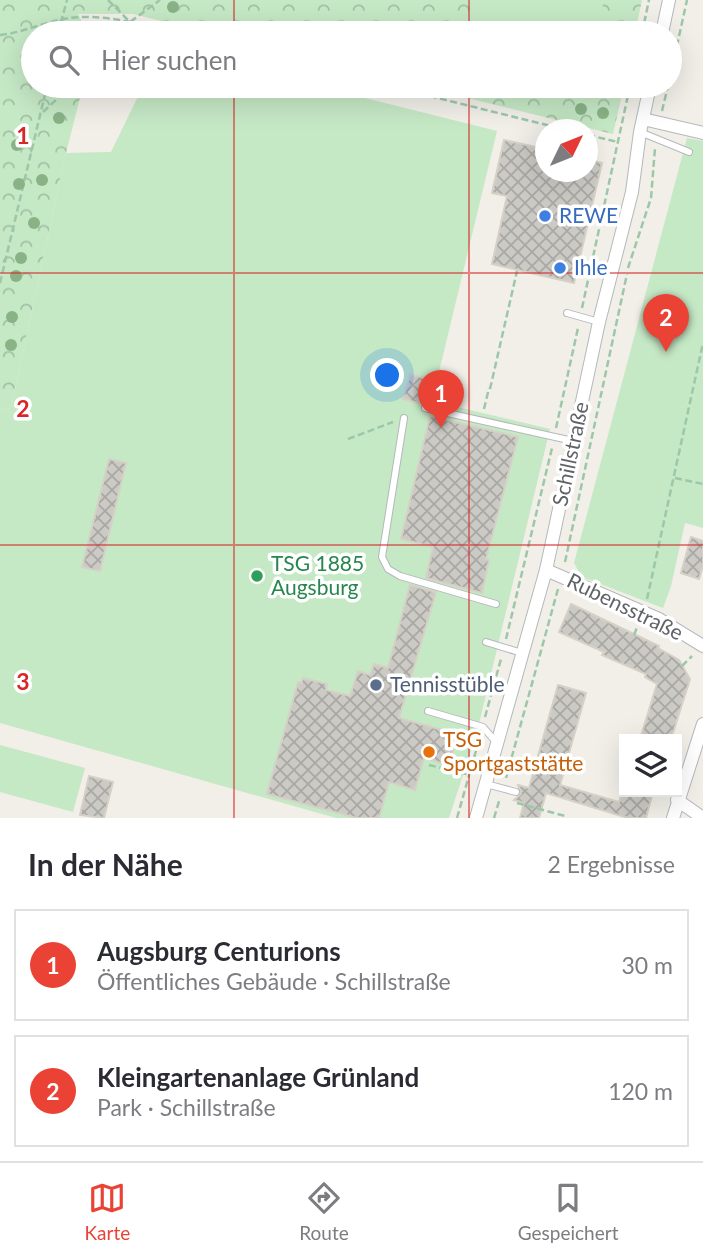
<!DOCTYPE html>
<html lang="de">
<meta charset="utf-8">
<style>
body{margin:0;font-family:Lato,sans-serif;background:#f7f7f7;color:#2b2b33}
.controls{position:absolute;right:21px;bottom:21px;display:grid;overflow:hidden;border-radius:0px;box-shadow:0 7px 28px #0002}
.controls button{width:63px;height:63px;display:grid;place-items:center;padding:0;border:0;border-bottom:2px solid #e1e1e2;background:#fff;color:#2b2b33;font:35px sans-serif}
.compass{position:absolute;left:535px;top:119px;width:63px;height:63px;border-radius:50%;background:#fff;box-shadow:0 7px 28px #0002;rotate:47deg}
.you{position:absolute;left:388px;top:376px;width:24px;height:24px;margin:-18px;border:5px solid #fff;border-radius:50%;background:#1a73e8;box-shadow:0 0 0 10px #1a73e833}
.badge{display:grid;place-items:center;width:46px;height:46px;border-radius:50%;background:#ea4335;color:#fff;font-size:23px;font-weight:700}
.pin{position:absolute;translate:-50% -58px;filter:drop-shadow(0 2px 4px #0008)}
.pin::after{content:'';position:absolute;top:37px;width:24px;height:21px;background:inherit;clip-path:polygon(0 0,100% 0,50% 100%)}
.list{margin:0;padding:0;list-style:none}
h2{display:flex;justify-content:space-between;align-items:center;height:91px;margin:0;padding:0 28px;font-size:30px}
h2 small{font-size:23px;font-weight:400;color:#7c7c81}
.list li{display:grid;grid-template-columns:46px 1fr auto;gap:21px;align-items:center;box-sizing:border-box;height:112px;margin:0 14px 14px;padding:0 14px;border:2px solid #e1e1e2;border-radius:0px}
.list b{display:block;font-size:26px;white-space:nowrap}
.list p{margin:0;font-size:23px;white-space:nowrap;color:#7c7c81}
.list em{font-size:23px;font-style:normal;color:#7c7c81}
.icon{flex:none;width:38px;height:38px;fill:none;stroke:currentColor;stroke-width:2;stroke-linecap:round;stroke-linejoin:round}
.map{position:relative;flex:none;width:703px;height:818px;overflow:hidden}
.search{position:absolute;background:#fff;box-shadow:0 7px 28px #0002;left:21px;right:21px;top:21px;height:77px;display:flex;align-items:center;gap:18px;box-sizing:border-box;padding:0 24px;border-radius:38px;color:#7c7c81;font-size:26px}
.sheet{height:343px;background:#fff}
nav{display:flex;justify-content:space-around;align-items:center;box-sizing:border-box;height:98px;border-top:2px solid #e1e1e2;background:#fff;font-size:19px;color:#7c7c81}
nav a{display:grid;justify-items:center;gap:4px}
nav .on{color:#ea4335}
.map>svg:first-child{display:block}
.forest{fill:url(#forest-crowns)}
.garden{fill:#c5e8c5}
.building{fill:url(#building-cross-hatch);stroke:#d6d1c6;stroke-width:2}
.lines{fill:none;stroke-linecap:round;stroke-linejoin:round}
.service-casing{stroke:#b5b8bc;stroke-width:8}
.minor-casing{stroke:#b5b8bc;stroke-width:14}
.path{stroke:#9cc7a9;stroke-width:2.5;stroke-dasharray:7 3.5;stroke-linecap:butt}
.service{stroke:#fff;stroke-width:6}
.minor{stroke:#fff;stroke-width:12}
.tree{fill:#89b387}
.grid{fill:none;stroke:#d62828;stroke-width:2;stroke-opacity:0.55}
.shop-dot{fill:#3f7fe0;stroke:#fff;stroke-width:2.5}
.leisure-dot{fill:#2e9e5b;stroke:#fff;stroke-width:2.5}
.service-dot{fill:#5c6f8a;stroke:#fff;stroke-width:2.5}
.food-dot{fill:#e8710a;stroke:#fff;stroke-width:2.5}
.labels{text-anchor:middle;stroke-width:7;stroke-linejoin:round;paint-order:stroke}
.shop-label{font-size:21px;fill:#366cbe;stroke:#fff;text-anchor:start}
.street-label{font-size:21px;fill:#5f6368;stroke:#fff}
.leisure-label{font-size:21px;fill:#27864d;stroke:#fff;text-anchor:start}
.service-label{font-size:21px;fill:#4e5e75;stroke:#fff;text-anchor:start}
.food-label{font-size:21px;fill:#c56008;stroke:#fff;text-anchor:start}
.grid-label{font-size:23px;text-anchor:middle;font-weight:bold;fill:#d62828;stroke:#fff;stroke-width:7;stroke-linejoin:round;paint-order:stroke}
</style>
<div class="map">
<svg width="703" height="818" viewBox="0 0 703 818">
<defs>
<pattern id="forest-crowns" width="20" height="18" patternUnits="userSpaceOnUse" patternTransform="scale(1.75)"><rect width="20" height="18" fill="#c5e8c5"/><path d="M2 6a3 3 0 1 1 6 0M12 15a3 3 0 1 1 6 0" fill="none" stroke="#a3c0a4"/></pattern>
<pattern id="building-cross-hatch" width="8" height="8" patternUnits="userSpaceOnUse" patternTransform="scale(1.75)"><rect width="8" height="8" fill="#cccac5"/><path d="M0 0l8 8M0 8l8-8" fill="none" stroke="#a9a8a4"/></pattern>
</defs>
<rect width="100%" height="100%" fill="#f1efe8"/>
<g class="forest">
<path d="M0,0H642L635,33H209L133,14H78L82,22C93,20 100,23 106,33H33V86H83L66,153L11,408L0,410Z"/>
<path d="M419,86H624L613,134Z"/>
</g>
<g class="garden">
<path d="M480,0H604L596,33H476L472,32Z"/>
<path d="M143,86H317L497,131L432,401L550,429L477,732L449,818H336L0,723V410L11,408L66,153L111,152Z"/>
<path d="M687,138L703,141V528L685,523L671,586L663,608L582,577L574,563Z"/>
<path d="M0,745L85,768L73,812L0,792Z"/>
</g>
<g class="building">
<path d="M504,140L545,149V172H587V159L602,163L574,283L492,264L507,196L492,193Z"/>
<path d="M410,374L424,378L418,403L403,399Z"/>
<path d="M430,416L518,437L486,559L489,560L482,593L426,578L433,547L401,539Z"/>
<path d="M109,459L126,463L100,571L82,567Z"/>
<path d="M691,537L703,541V566L699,579L681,573Z"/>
<path d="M410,585L436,592L399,718L457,734L449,766L424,757L415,790L389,782L379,818H357L267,794L298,682L301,683L303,678L327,684L326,690L350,696L358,671L370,675L374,664L388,668Z"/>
<path d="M571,604L659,646L658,648L679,660L690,679L671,739H640L657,684L645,677L646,674L602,655L604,652L559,632Z"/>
<path d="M558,685L586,693L560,785L619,802L622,792H653L646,818H628L546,793L539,818H520L524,803L514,800L521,794L518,785L529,788Z"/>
<path d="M89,776L113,782L104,818L80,815Z"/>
</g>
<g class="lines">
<defs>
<g id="service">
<path d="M640,132L689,152"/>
<path d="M567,313L599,322"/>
<path d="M425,408L573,441"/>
<path d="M404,418L382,557L388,569L400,576L496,604"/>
<path d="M486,642L522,653"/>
<path d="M428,711L483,727L496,742"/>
<path d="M486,784L516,792"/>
</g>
<g id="minor">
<path d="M662,33L669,0"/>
<path d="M643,119L703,133"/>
<path d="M546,570L659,619L703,646"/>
<path d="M677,800L703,818"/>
<path d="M476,818L546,570L599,322L632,192L640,132L650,86"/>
<path d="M673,818L703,724"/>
</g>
</defs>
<use href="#service" class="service-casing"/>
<use href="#minor" class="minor-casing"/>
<g class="path">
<path d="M108,0L130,22L160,0"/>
<path d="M58,33L67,0"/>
<path d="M126,33L136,24"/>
<path d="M642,33L649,0"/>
<path d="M0,35C21,33 42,23 63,19C101,12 139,24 176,33"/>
<path d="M670,77L687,0"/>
<path d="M389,86L567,130"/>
<path d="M662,111L668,86"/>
<path d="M43,112L71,86"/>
<path d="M588,135L618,142"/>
<path d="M628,268L651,198L655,148"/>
<path d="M0,283L47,86"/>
<path d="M582,308L630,86"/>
<path d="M490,389L517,271"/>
<path d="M484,409L489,388"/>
<path d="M556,428L578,328"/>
<path d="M348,439L393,422"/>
<path d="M675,478L703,484"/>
<path d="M565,562L627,274"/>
<path d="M647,599L703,343"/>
<path d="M634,635L638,625"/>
<path d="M506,639L552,448"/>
<path d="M682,666L692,656"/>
<path d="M485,717L501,659"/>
<path d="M429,765L470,775"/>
<path d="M506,778L558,589"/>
<path d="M517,803L565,816"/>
<path d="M457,818L479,740"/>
<path d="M494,818L500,798"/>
</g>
<use href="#service" class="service"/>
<use href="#minor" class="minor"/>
</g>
<g class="tree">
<circle cx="173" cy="7" r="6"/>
<circle cx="581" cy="109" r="6"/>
<circle cx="603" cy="113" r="6"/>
<circle cx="59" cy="118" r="6"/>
<circle cx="17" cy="145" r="6"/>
<circle cx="42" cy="180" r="6"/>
<circle cx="19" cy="184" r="6"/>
<circle cx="34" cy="223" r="6"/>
<circle cx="21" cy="258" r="6"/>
<circle cx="16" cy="276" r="6"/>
<circle cx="12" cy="317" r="6"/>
<circle cx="11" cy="345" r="6"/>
</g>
<path class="grid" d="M234,0V33M469,0V33M234,86V818M469,86V818M0,273H703M0,545H703"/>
<g class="shop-dot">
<circle cx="545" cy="216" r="7"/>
<circle cx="560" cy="268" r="7"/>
</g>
<circle class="leisure-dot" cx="257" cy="576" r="7"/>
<circle class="service-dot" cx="376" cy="685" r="7"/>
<circle class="food-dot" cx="429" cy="752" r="7"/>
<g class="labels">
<g class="shop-label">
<text x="559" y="223">REWE</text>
<text x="574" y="275">Ihle</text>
</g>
<g class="street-label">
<text transform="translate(571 454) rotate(-78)" y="7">Schillstraße</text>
<text transform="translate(625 607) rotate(26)" y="7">Rubensstraße</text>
</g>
<g class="leisure-label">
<text x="271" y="571">TSG 1885<tspan x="271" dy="24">Augsburg</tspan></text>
</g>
<g class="service-label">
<text x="390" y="692">Tennisstüble</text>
</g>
<g class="food-label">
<text x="443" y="747">TSG<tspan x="443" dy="24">Sportgaststätte</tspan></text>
</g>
</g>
<g class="grid-label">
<text x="23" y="144">1</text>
<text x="23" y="417">2</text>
<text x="23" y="690">3</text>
</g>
</svg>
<div class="controls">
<button><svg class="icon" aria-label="layers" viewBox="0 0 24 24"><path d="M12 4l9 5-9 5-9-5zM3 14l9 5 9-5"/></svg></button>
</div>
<svg class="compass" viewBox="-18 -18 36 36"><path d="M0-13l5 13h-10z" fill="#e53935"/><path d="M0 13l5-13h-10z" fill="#7c7c81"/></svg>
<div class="you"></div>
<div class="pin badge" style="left:441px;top:428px">1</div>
<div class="pin badge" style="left:666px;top:352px">2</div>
<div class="search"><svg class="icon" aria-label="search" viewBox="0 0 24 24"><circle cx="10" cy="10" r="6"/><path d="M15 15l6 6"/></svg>Hier suchen</div>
</div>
<section class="sheet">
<h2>In der Nähe<small>2 Ergebnisse</small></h2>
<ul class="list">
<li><span class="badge">1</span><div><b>Augsburg Centurions</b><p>Öffentliches Gebäude · Schillstraße</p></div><em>30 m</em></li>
<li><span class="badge">2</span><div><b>Kleingartenanlage Grünland</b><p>Park · Schillstraße</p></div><em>120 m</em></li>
</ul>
</section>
<nav>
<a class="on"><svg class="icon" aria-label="map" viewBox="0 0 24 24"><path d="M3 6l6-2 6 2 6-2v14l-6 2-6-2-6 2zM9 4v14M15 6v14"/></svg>Karte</a>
<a><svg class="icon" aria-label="directions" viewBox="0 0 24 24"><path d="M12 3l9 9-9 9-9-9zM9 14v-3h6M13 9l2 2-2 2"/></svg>Route</a>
<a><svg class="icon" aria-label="saved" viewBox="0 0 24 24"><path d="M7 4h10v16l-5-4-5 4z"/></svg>Gespeichert</a>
</nav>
